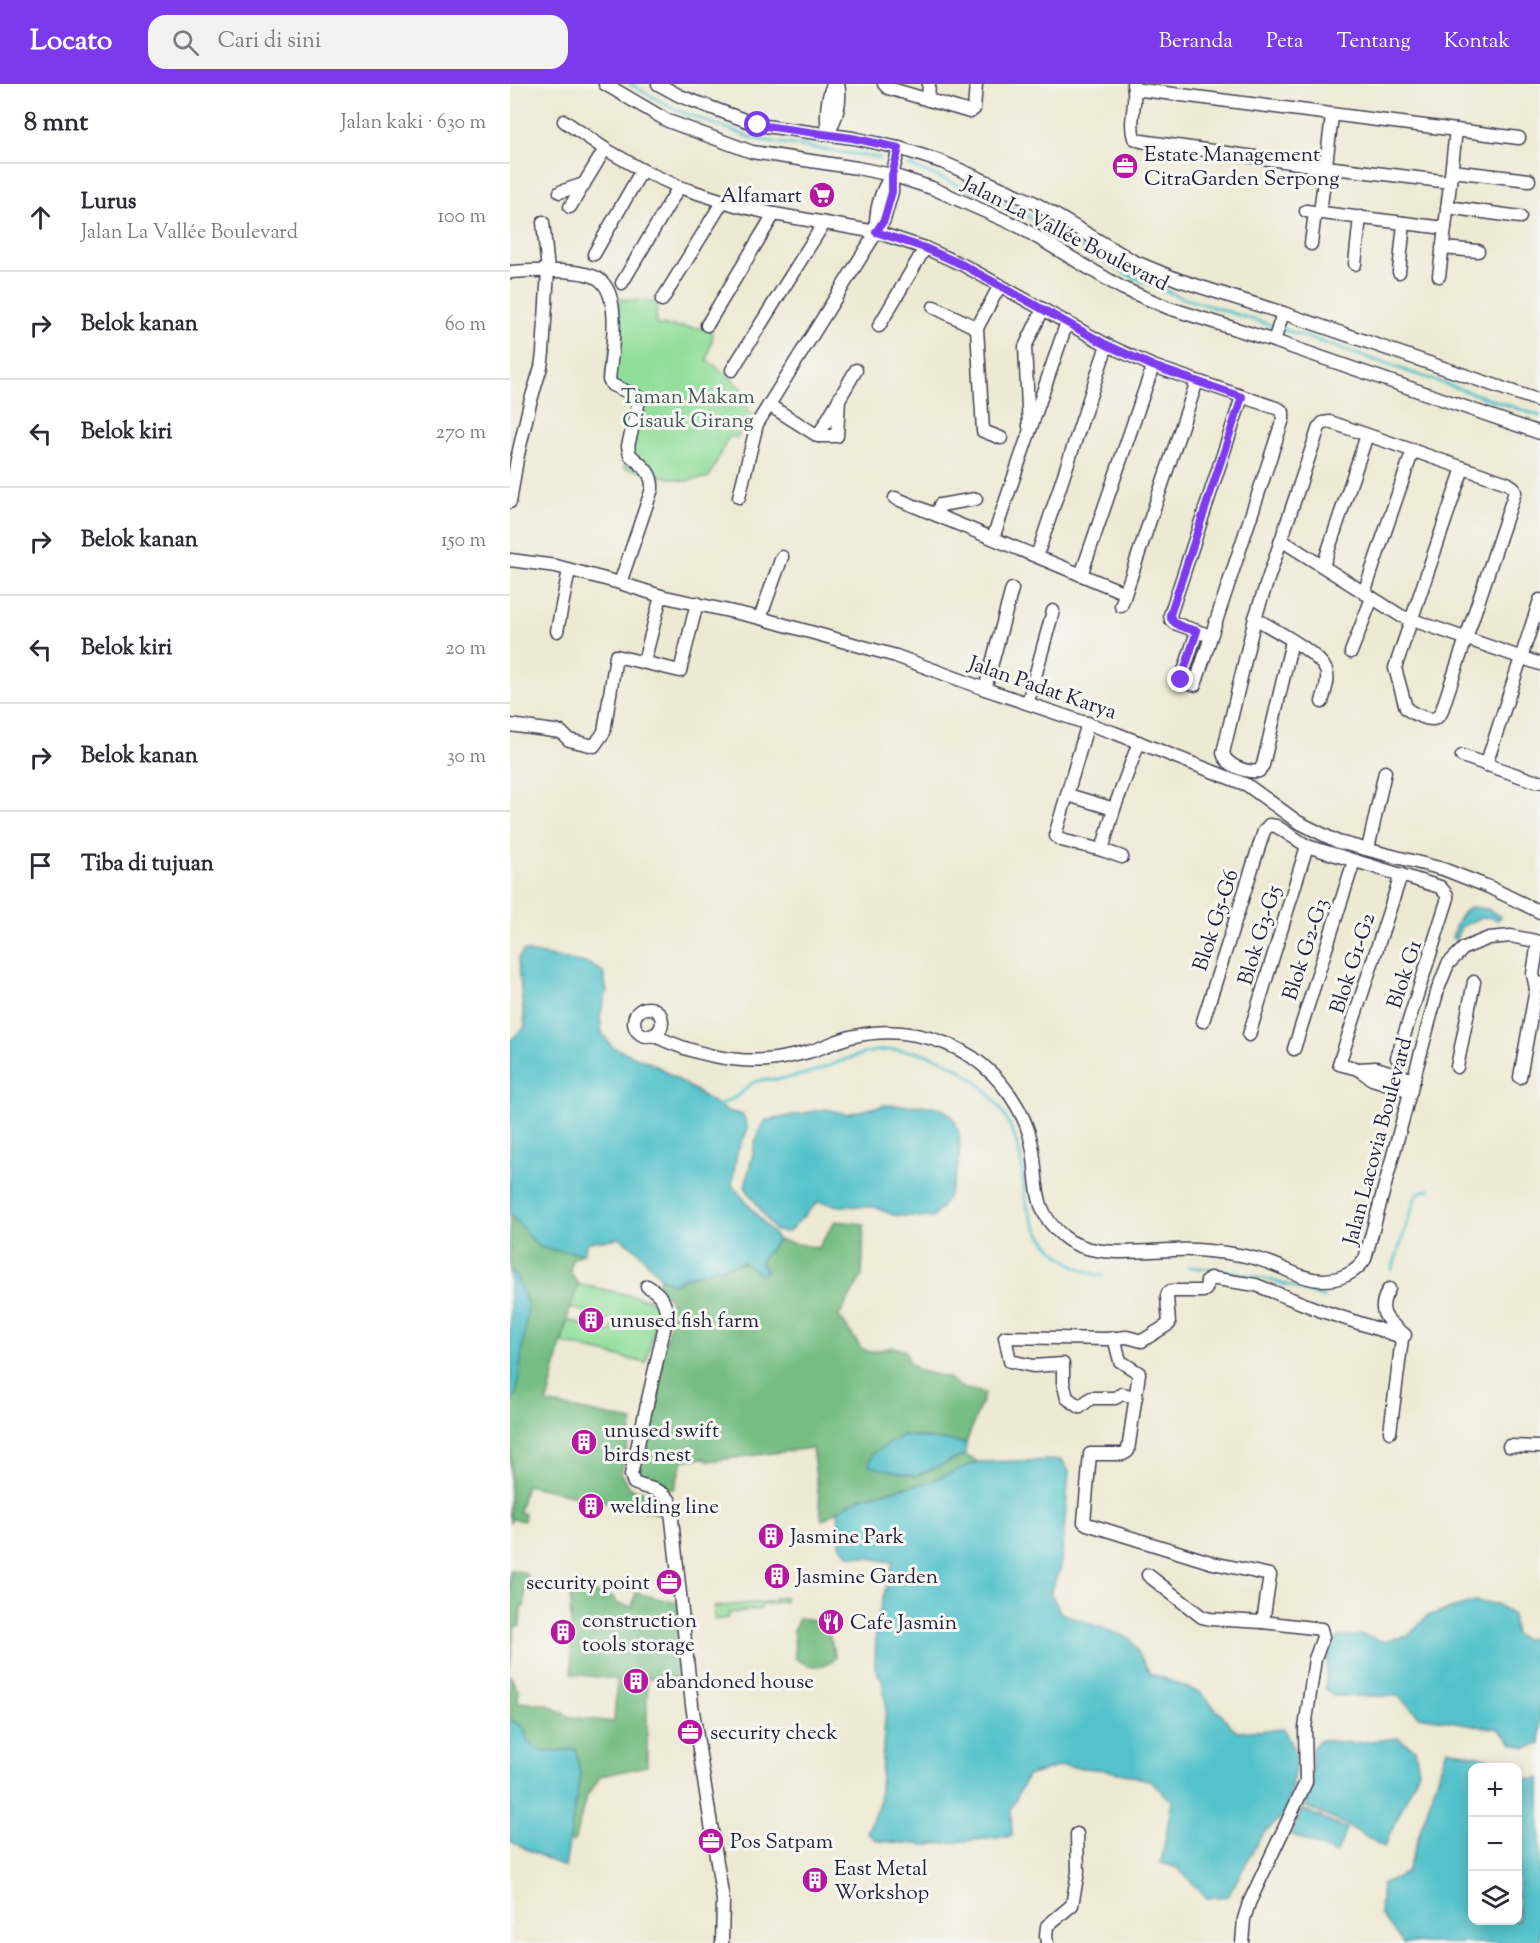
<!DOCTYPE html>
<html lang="id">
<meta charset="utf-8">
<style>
body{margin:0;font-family:"Sorts Mill Goudy",serif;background:#f2f2f3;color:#2b2b33}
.controls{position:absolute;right:18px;bottom:18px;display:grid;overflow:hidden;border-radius:12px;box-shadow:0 3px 15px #0003}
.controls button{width:54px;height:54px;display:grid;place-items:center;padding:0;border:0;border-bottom:2px solid #e1e1e2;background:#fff;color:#2b2b33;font:30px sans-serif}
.stop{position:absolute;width:18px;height:18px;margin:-14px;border:4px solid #7c3aed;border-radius:50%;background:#fff}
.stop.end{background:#7c3aed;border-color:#fff;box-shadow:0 2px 6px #0008}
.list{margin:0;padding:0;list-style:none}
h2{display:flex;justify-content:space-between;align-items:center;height:78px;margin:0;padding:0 24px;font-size:26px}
h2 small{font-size:20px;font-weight:400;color:#7c7c81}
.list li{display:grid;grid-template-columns:39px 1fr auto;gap:18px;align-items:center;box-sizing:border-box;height:108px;padding:0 24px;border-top:2px solid #e1e1e2}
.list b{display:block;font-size:22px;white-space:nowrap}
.list p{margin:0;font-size:20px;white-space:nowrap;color:#7c7c81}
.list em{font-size:20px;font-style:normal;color:#7c7c81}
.icon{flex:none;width:33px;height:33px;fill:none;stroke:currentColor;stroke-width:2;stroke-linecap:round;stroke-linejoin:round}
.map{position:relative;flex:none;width:1030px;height:1859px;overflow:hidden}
header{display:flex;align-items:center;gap:36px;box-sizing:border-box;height:84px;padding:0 30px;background:#7c3aed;color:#fff}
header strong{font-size:28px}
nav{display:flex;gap:33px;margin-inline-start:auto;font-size:21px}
.search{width:420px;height:54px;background:#f2f2f3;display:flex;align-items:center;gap:15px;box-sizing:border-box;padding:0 21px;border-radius:18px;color:#7c7c81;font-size:22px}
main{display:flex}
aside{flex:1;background:#fff}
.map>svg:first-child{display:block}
.green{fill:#91de9a;stroke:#5a806a;stroke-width:1.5}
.forest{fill:#74bd82;stroke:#4b705e;stroke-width:1.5}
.water{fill:#54c2cb;stroke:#3b7283;stroke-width:1.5}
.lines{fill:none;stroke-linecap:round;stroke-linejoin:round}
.stream{stroke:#54c2cb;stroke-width:3}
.minor-casing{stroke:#404052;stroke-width:15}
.minor{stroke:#fff;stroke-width:12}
.route{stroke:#7c3aed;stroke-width:8}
.labels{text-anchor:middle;stroke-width:6;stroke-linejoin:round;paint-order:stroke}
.poi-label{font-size:21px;fill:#22223b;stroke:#f6f6f2;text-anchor:start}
.street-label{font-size:21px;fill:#22223b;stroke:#f6f6f2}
.park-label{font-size:21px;fill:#435a58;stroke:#f6f6f2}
</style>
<header>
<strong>Locato</strong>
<div class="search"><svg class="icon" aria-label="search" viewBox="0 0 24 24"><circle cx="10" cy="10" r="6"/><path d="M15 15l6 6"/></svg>Cari di sini</div>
<nav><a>Beranda</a><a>Peta</a><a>Tentang</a><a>Kontak</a></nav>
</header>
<main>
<aside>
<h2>8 mnt<small>Jalan kaki · 630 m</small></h2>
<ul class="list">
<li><svg class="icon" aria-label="ahead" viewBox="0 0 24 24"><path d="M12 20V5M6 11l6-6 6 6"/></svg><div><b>Lurus</b><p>Jalan La Vallée Boulevard</p></div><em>100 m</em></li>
<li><svg class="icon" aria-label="right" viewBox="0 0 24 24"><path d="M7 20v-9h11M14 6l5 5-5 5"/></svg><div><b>Belok kanan</b></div><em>60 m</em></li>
<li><svg class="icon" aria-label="left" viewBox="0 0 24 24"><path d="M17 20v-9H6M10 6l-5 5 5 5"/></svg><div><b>Belok kiri</b></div><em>270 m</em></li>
<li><svg class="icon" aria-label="right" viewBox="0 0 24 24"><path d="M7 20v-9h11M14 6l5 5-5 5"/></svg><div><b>Belok kanan</b></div><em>150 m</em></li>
<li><svg class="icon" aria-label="left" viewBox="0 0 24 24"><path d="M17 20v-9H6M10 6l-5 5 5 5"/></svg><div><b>Belok kiri</b></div><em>20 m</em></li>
<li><svg class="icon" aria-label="right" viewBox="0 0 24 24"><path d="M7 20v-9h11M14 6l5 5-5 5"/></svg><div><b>Belok kanan</b></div><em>30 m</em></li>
<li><svg class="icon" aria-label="arrive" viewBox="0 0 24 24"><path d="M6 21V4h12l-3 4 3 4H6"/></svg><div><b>Tiba di tujuan</b></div></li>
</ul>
</aside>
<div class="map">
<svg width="1030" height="1859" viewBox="0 0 1030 1859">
<rect width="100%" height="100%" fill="#f6f6f2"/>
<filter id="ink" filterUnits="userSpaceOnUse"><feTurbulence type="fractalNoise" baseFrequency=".0167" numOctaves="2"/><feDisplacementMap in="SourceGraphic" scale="12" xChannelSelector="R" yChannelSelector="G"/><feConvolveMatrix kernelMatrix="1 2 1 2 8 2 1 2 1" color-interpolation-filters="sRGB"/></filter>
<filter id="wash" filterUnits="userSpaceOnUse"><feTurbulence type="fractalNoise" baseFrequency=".008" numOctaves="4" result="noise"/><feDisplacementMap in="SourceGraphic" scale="24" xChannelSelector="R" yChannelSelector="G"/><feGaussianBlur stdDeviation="1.35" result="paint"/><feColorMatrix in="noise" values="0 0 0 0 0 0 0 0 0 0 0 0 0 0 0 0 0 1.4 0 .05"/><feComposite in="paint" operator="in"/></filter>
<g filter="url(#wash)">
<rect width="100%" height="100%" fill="#ede9d2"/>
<g class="green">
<path d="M110,215L147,218L146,241L200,245L203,251L197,276L221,294L240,314L237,327L243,330L227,354L219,352L199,393L175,397L114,384L131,313L96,295Z"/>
<path d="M68,1200L141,1216L148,1223L136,1279L52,1259L57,1236L100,1249L105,1237L60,1223Z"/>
<path d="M275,1513V1517L267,1518L264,1520L251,1521V1525L219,1529L218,1534L205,1536L204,1523L264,1517L265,1514Z"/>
</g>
<g class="forest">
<path d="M0,1132H2L28,1162L37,1165L73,1169L62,1175L60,1188L68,1200L60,1223L37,1319L123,1337L111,1390L120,1404L149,1412L157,1417L159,1432L16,1401L9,1428L15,1430L14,1437L1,1435L0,1439V1321L7,1307L6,1192L0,1187Z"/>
<path d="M325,1137L354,1140L352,1192L329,1232L351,1264L359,1268L384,1263L396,1267L399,1278L407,1286L438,1294L452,1304L475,1309L456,1359L392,1351L405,1392L455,1371L468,1378L419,1398L352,1413L312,1436L302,1364L199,1377L194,1374L173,1376L164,1405L127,1397L124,1392L162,1230L159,1215L148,1201L150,1193L164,1200C181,1189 229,1179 250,1177L268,1156L308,1164Z"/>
<path d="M0,1486L16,1489L17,1492L14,1523H11L10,1542H5L0,1583Z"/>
<path d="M60,1505L103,1513L107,1520L122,1523L126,1509L168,1519L176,1593L137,1594V1682L91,1692L76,1713L64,1758L59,1757L70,1690L65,1665L34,1668L18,1659L14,1643L0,1636V1591L9,1607L8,1618L36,1620L60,1633L104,1638L107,1595L62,1590Z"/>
<path d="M289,1534L311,1537L319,1550L326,1574C310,1585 301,1585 285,1574L284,1546Z"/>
</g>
<g class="water">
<path d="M960,823L977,825L990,832L988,836C973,829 964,837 951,843L946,855L942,854C945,842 949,830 960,823Z"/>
<path d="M13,867L80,880L93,888L97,908L90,931L92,949L102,963L145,981L217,1027L233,1031L238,1045L227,1068L222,1101L268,1156L250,1177L256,1187L250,1191L233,1178L174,1193L164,1200L150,1193L128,1167L110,1154L78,1158L73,1169L37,1165L28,1162L2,1132L0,1129V957L15,943L8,875Z"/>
<path d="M375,1021C387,1022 418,1020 427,1023C461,1033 450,1087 439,1110C436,1119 428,1126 423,1134L383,1131L365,1123L331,1122L308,1118L278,1148L265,1147L235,1103L246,1056L254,1037L316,1025L337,1030Z"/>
<path d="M0,1187L6,1192L18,1222L7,1307L0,1321Z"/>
<path d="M392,1351L456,1359L455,1371L405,1392L359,1382L362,1370Z"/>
<path d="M552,1376L559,1388L551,1483L540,1508L551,1529L620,1554L640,1589L691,1609L727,1648L774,1645L787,1673L776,1730L753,1749L718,1812L697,1814L668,1784L651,1779L662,1717L639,1696L596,1686L551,1682L517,1692L501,1725L502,1752L417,1761L368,1757L357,1749L369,1719L376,1621L372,1597L365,1583L366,1540L383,1478L340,1471L330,1461L328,1426L352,1413L419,1398L467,1378Z"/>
<path d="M965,1518L987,1520L1002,1531L1005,1551L1014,1555L1030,1552V1660L1016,1664L1002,1659L989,1645L909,1632L888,1612H823L815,1604L819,1561L829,1553L854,1551L873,1557L898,1552L917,1532Z"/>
<path d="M0,1636L14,1643L18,1659L34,1668L66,1665L70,1690L55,1784L0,1757Z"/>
<path d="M888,1654L905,1665L909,1687L874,1763L838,1742L795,1722L802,1700V1664L811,1656L842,1659Z"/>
<path d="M937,1665L977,1674L985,1683L963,1684V1836H1008V1692L1021,1696L1030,1694V1859H893L870,1830L872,1800L897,1788Z"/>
<path d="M792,1725L837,1745L826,1770L781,1750Z"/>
</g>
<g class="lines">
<g class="stream">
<path d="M120,0L164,25L245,55L370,74"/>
<path d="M398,81L483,115L516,131L616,190L670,213L764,242"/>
<path d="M770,244L1030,332"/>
<path d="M209,1022C215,1018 222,1015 229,1011C235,1006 239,999 247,997C254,995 262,996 269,995C282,994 293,991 305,987C325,980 345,970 366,967C432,959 489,1000 508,1063C513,1079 512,1096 515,1112C522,1152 554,1184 593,1192"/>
<path d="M678,1183C728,1186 768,1196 814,1214"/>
<path d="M882,1186L906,1112L912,1107L920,1106"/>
</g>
</g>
</g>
<g filter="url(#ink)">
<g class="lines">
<defs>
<g id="minor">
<path d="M95,0L158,37L242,68L347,84L382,91L422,104L510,143L612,204L659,224L764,257L1030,349"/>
<path d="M148,0L170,12L248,41L343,54L389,64L432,78L523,118L623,177L669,196L773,229L1030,317"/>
<path d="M374,0L378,4L460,28L464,25L466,0"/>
<path d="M623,0C628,18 618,37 624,54L631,57L816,83L940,98"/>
<path d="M624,5L1009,54"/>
<path d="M418,16L419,0"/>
<path d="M54,37L95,65L132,86L169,103L229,122L264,130L366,148L415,164L453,181L597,261L643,282L769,325L773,328V335L685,601L671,596L687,547"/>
<path d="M318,50C326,34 332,18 328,0"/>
<path d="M318,50C316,33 316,16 323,0"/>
<path d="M942,87L1019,96"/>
<path d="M50,108L74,100"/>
<path d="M60,123L95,65"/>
<path d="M937,123L1010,133"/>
<path d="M796,127L935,144L946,46"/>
<path d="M810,129L822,32"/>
<path d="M366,148C365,127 369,110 381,92"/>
<path d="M801,160L805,128"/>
<path d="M932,164L968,167"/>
<path d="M84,170L132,86"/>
<path d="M845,180L850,133"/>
<path d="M0,188C20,187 76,183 91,197C112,216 101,271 99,296L102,301L127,312L129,317L118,362L120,371C132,382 143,388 142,405L110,499"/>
<path d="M889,188L894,139"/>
<path d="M929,192L935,144"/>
<path d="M112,199L169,103"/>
<path d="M490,201L467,244L473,347L491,354"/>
<path d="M152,216L213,117"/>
<path d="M424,223L467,244"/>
<path d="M197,241L264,130"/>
<path d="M369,242L415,164"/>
<path d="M764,257L773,229"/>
<path d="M222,286L314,139"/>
<path d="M259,321L308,352H327L329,315"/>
<path d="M519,343L515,263L533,225"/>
<path d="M308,352L346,286"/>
<path d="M229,413L247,340L374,136L382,108V91L389,64"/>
<path d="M385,414L615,509"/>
<path d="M0,418L7,375L20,319L31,283L33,269L38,186L33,138"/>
<path d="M427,431L430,421L466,415"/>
<path d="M483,454L557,238"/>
<path d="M771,456L891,532L1030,580"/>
<path d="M527,472L597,261"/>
<path d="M0,476L46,482L110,499L151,512L250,534L386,572L475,605L605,649L737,701L788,738L828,758L933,785L979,803L1030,828"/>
<path d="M813,482L857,351"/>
<path d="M571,491L643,282"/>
<path d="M854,509L903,366"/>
<path d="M611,522L687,297"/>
<path d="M250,534L272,473"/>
<path d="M745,534C764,546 807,567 816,586C820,596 814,609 812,618"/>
<path d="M47,547L59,486"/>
<path d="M695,550L664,539L661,536L660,531L732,313"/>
<path d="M782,557L753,681L749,687C737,689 716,682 713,669L745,534L809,343L813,339L820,338L997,399L1003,403L1005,408L931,629C928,632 927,635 922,635C915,635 901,629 896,624L885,584L953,384"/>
<path d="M841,568L862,514"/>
<path d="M134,578L151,512"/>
<path d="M475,605L502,505"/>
<path d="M518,618L543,527"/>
<path d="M578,639L546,748V752L551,756L592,766L604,725L629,658"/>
<path d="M0,641L51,648L59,656L84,662L94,648L106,572L170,587L187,519"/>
<path d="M952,672L1024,697H1030"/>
<path d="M976,681L1030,516"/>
<path d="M558,711L604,725"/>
<path d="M858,765L875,688"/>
<path d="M592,766L612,773"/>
<path d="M1028,858L1023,890L1026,905L1029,899"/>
<circle cx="138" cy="938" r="14"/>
<path d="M693,937L754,747L759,741L766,742L797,762L930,803L937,811V817L887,974"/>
<path d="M143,951C180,969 226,981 266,975C277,973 288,971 298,968C314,964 328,955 345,952C384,943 428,951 462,973C491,993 515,1026 522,1061C529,1097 521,1126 553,1152C584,1179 647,1163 686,1166C710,1168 735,1170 757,1178C776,1184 792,1196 813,1196C830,1196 846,1189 855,1175L928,905L938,880L954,864L979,854L1001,852L1030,858"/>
<path d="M739,951L797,762"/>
<path d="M784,965L844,777"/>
<path d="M947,983L964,898"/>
<path d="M848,985L829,980L891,791"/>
<path d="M1010,993L1026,905"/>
<path d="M901,1007L862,995L848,985L866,984L904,996"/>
<path d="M137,1202C151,1210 155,1217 157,1232L121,1391L124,1399C137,1405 152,1404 160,1417L182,1621L213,1816L212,1859"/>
<path d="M879,1205C865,1228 877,1237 895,1251L894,1252"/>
<path d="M604,1254L610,1277L629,1289L618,1367L613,1370H580L574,1438L577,1440L703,1479L760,1491L753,1538"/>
<path d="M626,1313L612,1310L605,1314H581L570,1323L557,1314L553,1298V1280L523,1282L500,1277L495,1253L596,1255L617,1253L632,1257L659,1240L657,1212L658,1209L661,1207H693L696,1205L697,1197L700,1194L746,1201L809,1226L886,1251L892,1255L880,1348"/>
<path d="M999,1362L1030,1363"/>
<path d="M638,1491L692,1533L700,1535L753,1538L811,1545L813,1553L805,1575L795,1644L796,1698L739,1819L734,1835L732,1859"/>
<path d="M537,1859L536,1852L537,1842L562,1821L568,1788L567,1750"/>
</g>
</defs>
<use href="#minor" class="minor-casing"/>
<use href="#minor" class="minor"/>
</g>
</g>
<g class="lines" filter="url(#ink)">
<path class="route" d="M248,41L342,54L389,64L382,91V108L374,136L366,148L415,164L453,181L597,261L643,282L732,313L660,531C662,542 677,544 687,547L671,596"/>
</g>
<defs>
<symbol id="office-disc" viewBox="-11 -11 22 22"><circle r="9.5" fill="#b5179e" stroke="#f6f6f2"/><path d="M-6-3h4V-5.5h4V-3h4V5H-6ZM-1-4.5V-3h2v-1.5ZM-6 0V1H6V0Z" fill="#fff"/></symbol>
<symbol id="supermarket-disc" viewBox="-11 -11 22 22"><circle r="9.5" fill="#b5179e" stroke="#f6f6f2"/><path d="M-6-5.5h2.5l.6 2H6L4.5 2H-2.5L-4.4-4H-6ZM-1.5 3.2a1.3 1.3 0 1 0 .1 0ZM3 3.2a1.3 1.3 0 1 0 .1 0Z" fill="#fff"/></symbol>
<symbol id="building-disc" viewBox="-11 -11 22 22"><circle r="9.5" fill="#b5179e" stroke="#f6f6f2"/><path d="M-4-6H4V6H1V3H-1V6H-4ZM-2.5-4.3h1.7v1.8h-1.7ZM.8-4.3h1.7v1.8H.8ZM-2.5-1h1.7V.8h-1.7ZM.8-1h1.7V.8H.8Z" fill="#fff"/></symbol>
<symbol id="restaurant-disc" viewBox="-11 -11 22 22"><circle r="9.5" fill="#b5179e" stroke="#f6f6f2"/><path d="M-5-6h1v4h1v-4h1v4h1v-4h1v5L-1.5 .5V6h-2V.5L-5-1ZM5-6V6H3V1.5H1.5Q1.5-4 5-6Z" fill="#fff"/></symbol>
</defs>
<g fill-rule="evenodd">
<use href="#office-disc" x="600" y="67" width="30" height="30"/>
<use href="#supermarket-disc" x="297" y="96" width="30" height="30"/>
<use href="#building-disc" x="66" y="1221" width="30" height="30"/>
<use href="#building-disc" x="59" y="1343" width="30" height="30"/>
<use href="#building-disc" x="66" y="1407" width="30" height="30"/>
<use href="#building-disc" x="246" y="1437" width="30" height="30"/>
<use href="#building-disc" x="252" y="1477" width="30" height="30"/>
<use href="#office-disc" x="144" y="1483" width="30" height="30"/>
<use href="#restaurant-disc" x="306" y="1523" width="30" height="30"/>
<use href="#building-disc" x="38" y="1533" width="30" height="30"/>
<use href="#building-disc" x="111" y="1582" width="30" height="30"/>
<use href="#office-disc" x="165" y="1633" width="30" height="30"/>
<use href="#office-disc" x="186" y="1742" width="30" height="30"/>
<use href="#building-disc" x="290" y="1781" width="30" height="30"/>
</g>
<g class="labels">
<g class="poi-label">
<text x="634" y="77">Estate Management<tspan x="634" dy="24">CitraGarden Serpong</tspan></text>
<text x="292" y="118" text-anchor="end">Alfamart</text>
<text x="100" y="1243">unused fish farm</text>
<text x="94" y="1353">unused swift<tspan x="94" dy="24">birds nest</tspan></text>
<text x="100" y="1429">welding line</text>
<text x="280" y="1459">Jasmine Park</text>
<text x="286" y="1499">Jasmine Garden</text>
<text x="140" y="1505" text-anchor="end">security point</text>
<text x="72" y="1543">construction<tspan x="72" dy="24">tools storage</tspan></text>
<text x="340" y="1545">Cafe Jasmin</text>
<text x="146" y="1604">abandoned house</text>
<text x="200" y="1655">security check</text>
<text x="220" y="1764">Pos Satpam</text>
<text x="324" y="1791">East Metal<tspan x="324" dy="24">Workshop</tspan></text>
</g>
<g class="street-label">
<text transform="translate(556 149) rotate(27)" y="7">Jalan La Vallée Boulevard</text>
<text transform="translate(533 603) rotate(19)" y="7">Jalan Padat Karya</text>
<text transform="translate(705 836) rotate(-72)" y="7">Blok G5-G6</text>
<text transform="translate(749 851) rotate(-73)" y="7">Blok G3-G5</text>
<text transform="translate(795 865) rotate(-72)" y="7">Blok G2-G3</text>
<text transform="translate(842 879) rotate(-72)" y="7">Blok G1-G2</text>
<text transform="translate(894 890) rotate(-72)" y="7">Blok G1</text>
<text transform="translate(867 1057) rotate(-75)" y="7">Jalan Lacovia Boulevard</text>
</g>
<g class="park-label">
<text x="178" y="319">Taman Makam<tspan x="178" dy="24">Cisauk Girang</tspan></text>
</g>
</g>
</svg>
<div class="controls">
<button>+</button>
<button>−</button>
<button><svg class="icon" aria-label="layers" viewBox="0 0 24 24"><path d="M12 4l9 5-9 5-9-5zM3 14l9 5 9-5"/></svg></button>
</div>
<div class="stop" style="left:248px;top:41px"></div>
<div class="stop end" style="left:671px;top:596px"></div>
</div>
</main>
